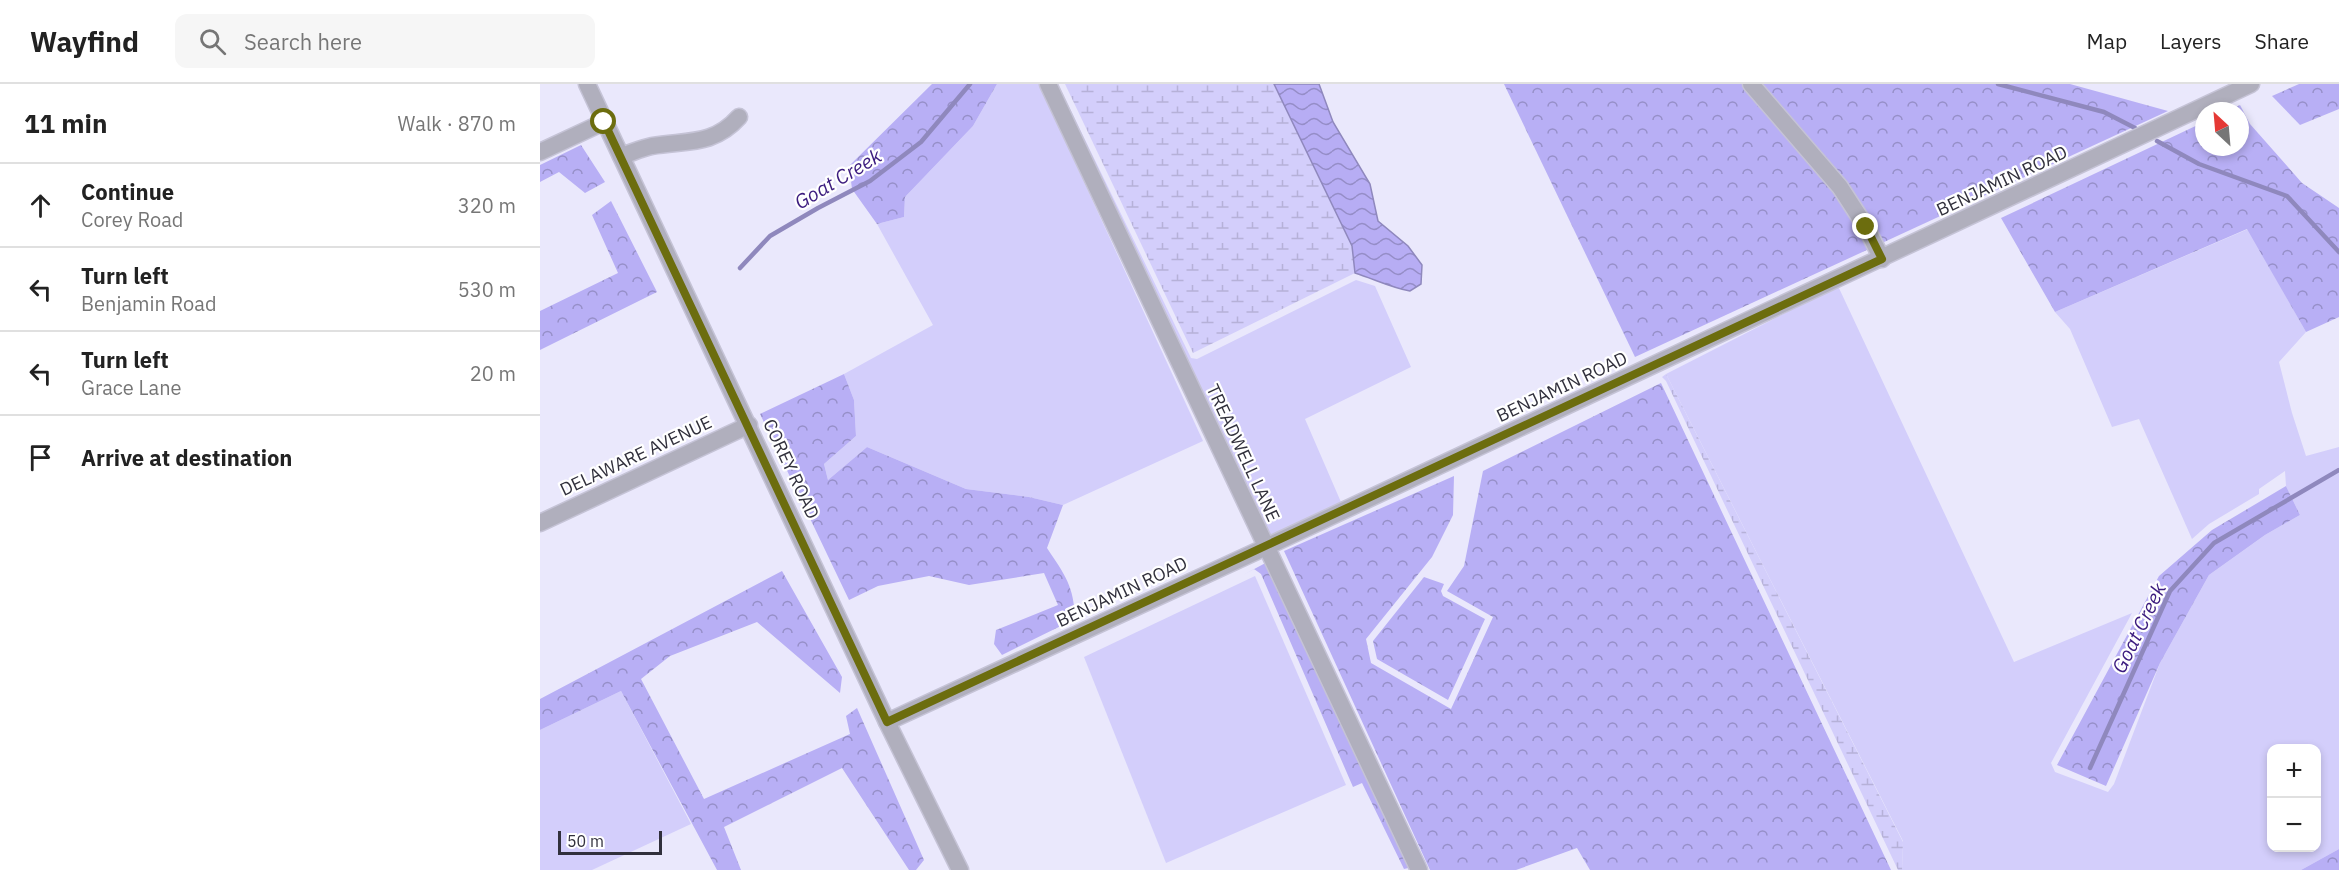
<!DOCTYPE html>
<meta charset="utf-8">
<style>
body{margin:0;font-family:"IBM Plex Sans",sans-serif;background:#f6f6f6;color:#222}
.controls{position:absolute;right:18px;bottom:18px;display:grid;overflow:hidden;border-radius:12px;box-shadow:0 3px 9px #0003}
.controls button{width:54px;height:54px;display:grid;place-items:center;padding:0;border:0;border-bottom:2px solid #e0e0e0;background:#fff;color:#222;font:30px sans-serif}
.compass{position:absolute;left:1655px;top:18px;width:54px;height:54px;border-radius:50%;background:#fff;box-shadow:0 3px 9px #0003;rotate:334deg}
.scale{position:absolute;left:18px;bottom:15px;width:104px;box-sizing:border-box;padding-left:6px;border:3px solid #31303c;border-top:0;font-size:16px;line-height:21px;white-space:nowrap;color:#31303c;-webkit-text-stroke:4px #fff;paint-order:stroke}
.stop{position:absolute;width:18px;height:18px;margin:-14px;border:4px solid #6c6d0e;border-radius:50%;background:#fff}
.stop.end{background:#6c6d0e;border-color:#fff;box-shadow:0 2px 6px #0008}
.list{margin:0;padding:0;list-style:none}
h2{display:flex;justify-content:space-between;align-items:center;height:78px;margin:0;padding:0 24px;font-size:26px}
h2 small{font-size:20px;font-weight:400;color:#767676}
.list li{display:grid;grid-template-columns:39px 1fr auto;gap:18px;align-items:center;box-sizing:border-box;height:84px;padding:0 24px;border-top:2px solid #e0e0e0}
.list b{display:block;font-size:22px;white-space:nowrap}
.list p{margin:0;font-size:20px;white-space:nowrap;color:#767676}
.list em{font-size:20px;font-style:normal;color:#767676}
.icon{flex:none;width:33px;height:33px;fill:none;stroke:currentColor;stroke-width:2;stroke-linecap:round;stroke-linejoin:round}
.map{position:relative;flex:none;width:1799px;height:786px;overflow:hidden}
header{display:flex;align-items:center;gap:36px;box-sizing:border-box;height:84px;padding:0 30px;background:#fff;border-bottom:2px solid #e0e0e0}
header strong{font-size:28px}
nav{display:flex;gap:33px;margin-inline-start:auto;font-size:21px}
.search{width:420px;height:54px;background:#f6f6f6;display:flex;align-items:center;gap:15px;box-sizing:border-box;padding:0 21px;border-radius:12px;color:#767676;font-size:22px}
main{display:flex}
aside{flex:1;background:#fff}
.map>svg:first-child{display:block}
.green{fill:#d3cefb;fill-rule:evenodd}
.forest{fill:url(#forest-crowns)}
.wetland{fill:url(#wetland-marsh)}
.water{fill:url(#water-waves);stroke:#8f88bd;stroke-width:1.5}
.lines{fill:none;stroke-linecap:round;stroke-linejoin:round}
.stream{stroke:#8f88bd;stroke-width:4.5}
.minor-casing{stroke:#c5c3d6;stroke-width:19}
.minor{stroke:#b0afbd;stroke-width:16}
.route{stroke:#6c6d0e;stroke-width:8}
.labels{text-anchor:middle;stroke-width:4.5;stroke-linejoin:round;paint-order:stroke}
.street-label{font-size:18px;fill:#31303c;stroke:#fff}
.water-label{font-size:20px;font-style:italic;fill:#3c1c7f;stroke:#fff}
</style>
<header>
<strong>Wayfind</strong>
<div class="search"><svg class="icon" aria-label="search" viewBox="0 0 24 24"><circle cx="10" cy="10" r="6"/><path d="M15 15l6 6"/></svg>Search here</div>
<nav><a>Map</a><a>Layers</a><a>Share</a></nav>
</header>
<main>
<aside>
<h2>11 min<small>Walk · 870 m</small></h2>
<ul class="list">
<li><svg class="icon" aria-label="ahead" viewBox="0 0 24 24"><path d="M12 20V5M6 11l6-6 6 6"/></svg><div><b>Continue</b><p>Corey Road</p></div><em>320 m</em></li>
<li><svg class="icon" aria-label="left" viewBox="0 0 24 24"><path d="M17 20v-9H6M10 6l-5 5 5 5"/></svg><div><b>Turn left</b><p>Benjamin Road</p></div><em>530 m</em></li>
<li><svg class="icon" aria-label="left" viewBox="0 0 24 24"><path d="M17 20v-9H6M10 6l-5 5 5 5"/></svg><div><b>Turn left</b><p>Grace Lane</p></div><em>20 m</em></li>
<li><svg class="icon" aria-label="arrive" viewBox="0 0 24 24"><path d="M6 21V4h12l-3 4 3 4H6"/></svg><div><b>Arrive at destination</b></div></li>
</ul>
</aside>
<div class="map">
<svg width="1799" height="786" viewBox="0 0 1799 786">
<defs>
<pattern id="forest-crowns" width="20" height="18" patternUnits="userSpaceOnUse" patternTransform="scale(1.5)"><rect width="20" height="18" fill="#b8aff5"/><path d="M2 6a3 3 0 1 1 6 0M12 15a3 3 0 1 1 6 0" fill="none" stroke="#968fc8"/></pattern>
<pattern id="wetland-marsh" width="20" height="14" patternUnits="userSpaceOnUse" patternTransform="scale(1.5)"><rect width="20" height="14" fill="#d3cefb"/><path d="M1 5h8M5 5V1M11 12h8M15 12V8" fill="none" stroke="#b6b1d8"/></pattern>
<pattern id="water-waves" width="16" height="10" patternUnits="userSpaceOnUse" patternTransform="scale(1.5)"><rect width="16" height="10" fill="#b7adf4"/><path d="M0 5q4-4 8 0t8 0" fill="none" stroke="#958dc7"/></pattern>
</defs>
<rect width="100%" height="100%" fill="#eae8fc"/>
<g class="green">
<path d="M457,0H499L663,357L523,421L489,413L426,405L327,363L288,396L284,380L316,352L314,316L304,290L393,241L337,140L364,133L365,113L433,42Z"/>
<path d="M507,0H518L651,274L657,275L816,196L835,202L871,283L765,335L807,432L738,465L740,471L733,475Z"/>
<path d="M1708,145L1766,248L1739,278L1752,329L1766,372L1799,363V765L1761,786H1362L1363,757L1126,290L1298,202L1474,578L1592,529L1511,679L1515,688L1568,708L1574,700L1620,579L1669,491L1725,451L1760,431L1746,402L1745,387L1719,405V410L1669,440L1652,455L1599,335L1572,343L1530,245L1515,228ZM1732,664H1776V764H1732Z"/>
<path d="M715,492L806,701L626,779L544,573Z"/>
<path d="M81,607L151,740L52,786H0V646Z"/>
</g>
<g class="forest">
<path d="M392,0H457L433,42L365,113L364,133L337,140L312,105L309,82Z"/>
<path d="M964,0H1530L1628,27L1095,273Z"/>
<path d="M1759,0H1799V25L1760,41L1732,12Z"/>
<path d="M1700,21L1710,40L1762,99L1799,124V233L1766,248L1707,145L1515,228L1461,134L1664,38V63H1700V27H1687Z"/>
<path d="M41,61L65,98L45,109L19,88L0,98V81Z"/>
<path d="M71,117L117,208L0,266V227L78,189L52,131Z"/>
<path d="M304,290L314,316L316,352L284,380L288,396L327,363L426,405L489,413L523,421L507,464C525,491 534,502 535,535L462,571L454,560L456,546L518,521L504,489L429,501L389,492L338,502L309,516L220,330Z"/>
<path d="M1121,299L1351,786H1050L1037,764L976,786H890L744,467L914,392L913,431L892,473L826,555L831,579L911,625L953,533L907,507L924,482L943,387Z"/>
<path d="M1746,402L1760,431L1725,451L1669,491L1620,579L1566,702L1517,681L1619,492L1672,446Z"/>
<path d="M733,475L881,781L864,785L822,699L813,703L721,490L714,485L703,491Z"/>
<path d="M242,487L302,593L300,609L217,538L130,572L101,595L164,715L310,650L306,632L317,624L384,776L376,786H369L302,684L184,743L201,786H177L81,607L0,646V615Z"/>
<path d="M884,493L904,500L901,507L903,512L945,535L908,616L837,575L833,557Z"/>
<path d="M1799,765V786H1761Z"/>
</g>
<g class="wetland">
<path d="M525,0H734L812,163L815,189L653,269Z"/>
<path d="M1126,290L1363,758L1362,786H1358L1126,297L1122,293Z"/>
</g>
<path class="water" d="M734,0H779L793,38L830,100L838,137L868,162L882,181L881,200L870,207C852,204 834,195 815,189L812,162Z"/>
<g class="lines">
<g class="stream">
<path d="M1458,0L1564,28L1595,44"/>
<path d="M1617,57L1659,80L1747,112L1799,168"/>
<path d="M200,184L230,152L278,124L330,97L381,58L430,0"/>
<path d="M1550,684L1630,507L1674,459L1799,386"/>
</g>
<defs>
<g id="minor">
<path d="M47,0L347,638L420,786"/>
<path d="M508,0L879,786"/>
<path d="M1211,0L1300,103L1326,143L1342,175"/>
<path d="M0,68L64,38"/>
<path d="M81,72C91,69 102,64 112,62C147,56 173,62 199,33"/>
<path d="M0,439L209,341"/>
<path d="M347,638L726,463L1711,0"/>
</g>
</defs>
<use href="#minor" class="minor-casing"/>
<use href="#minor" class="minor"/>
</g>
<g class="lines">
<path class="route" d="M64,38L347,638L1342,175L1326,143"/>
</g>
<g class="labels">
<g class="street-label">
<text transform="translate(1462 97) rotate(-25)" y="6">BENJAMIN ROAD</text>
<text transform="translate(1022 303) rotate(-25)" y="6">BENJAMIN ROAD</text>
<text transform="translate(703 369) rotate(65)" y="6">TREADWELL LANE</text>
<text transform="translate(96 372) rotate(-25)" y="6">DELAWARE AVENUE</text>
<text transform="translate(251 385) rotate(65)" y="6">COREY ROAD</text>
<text transform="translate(582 508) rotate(-25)" y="6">BENJAMIN ROAD</text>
</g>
<g class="water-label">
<text transform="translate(298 95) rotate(-31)" y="7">Goat Creek</text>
<text transform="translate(1599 544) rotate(-64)" y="7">Goat Creek</text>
</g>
</g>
</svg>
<div class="controls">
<button>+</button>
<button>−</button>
</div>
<svg class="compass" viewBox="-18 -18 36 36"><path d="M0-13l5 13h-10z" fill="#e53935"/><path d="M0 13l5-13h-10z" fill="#767676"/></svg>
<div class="scale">50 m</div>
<div class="stop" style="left:64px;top:38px"></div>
<div class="stop end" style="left:1326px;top:143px"></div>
</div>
</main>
